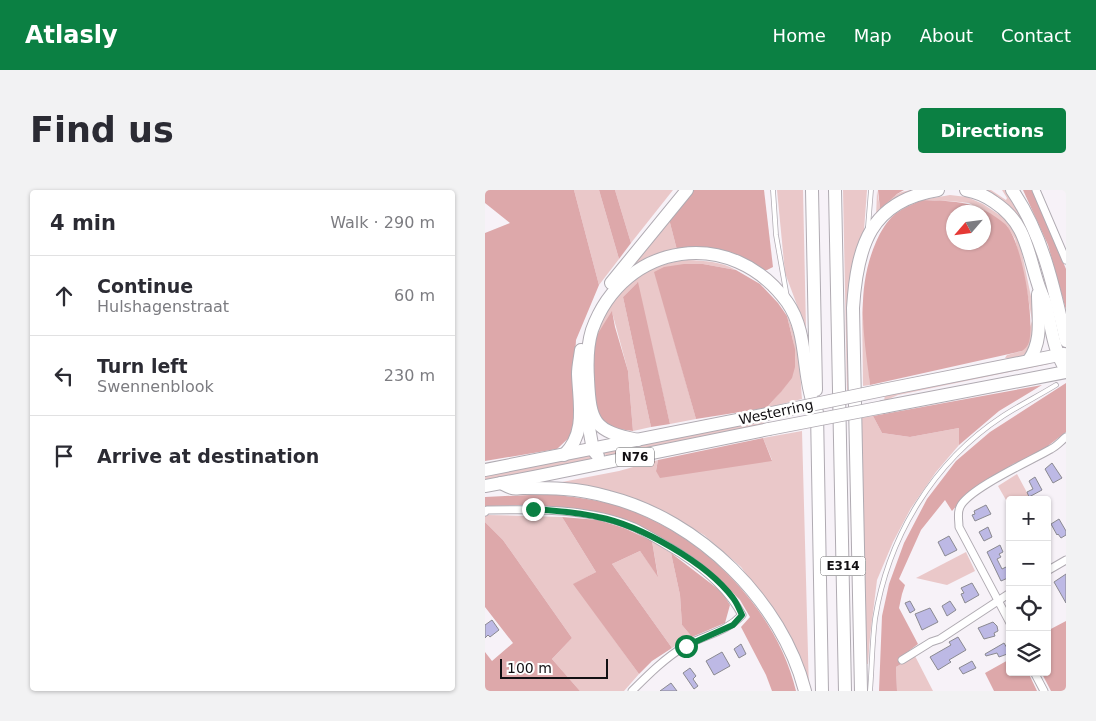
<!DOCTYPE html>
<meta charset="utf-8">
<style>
body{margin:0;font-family:"DejaVu Sans",sans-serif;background:#f2f2f3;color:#2b2b33}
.controls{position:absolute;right:15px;bottom:15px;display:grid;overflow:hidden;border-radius:5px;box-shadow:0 1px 4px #0004}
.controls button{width:45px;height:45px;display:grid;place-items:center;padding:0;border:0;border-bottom:1px solid #e1e1e2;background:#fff;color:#2b2b33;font:25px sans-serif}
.compass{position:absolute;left:461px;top:15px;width:45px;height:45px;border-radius:50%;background:#fff;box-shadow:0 1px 4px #0004;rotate:242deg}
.scale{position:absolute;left:15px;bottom:12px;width:108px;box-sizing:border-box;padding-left:5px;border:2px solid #121013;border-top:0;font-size:14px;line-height:18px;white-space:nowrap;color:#121013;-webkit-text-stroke:4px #fff;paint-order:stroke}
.stop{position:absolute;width:15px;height:15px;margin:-11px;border:4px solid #0b8043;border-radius:50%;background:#fff}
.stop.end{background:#0b8043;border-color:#fff;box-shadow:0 1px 5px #0008}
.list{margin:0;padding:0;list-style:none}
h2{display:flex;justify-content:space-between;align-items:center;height:65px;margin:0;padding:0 20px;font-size:21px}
h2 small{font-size:16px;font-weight:400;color:#7c7c81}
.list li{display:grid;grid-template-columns:32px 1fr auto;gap:15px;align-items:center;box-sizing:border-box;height:80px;padding:0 20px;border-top:1px solid #e1e1e2}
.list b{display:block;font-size:19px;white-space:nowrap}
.list p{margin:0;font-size:16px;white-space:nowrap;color:#7c7c81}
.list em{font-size:16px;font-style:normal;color:#7c7c81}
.icon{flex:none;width:28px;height:28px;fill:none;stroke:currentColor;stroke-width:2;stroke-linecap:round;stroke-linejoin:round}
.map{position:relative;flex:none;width:581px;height:501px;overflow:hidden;border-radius:5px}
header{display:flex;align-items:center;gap:30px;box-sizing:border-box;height:70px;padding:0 25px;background:#0b8043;color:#fff}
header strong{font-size:24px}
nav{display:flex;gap:28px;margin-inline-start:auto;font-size:18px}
.intro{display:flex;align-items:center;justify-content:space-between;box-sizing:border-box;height:120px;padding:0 30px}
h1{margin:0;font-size:35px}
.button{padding:12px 22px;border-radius:5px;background:#0b8043;color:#fff;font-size:18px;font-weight:700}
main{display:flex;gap:30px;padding:0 30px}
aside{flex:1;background:#fff;border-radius:5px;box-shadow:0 1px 4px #0004}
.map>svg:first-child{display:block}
.green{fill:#eac8c9}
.forest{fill:#dda8aa;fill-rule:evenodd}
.building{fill:#bdb9e5;stroke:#8a8990}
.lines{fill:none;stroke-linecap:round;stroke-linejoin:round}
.lane-casing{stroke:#b0abb2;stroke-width:5.5}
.street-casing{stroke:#b0abb2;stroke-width:9}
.highway-casing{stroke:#b0abb2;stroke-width:14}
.lane{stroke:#fff;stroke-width:4}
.street{stroke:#fff;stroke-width:7}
.highway{stroke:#fff;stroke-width:12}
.highway-bridge-casing{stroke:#b0abb2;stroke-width:14;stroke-linecap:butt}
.highway-bridge{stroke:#fff;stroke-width:12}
.route{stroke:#0b8043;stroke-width:6}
.labels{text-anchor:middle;stroke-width:5;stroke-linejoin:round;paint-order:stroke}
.shield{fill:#fff;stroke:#59585a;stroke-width:1}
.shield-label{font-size:12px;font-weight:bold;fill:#121013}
.street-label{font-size:14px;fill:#121013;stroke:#fff}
</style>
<header>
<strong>Atlasly</strong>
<nav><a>Home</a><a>Map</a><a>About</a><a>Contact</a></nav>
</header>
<div class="intro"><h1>Find us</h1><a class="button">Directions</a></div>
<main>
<aside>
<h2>4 min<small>Walk · 290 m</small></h2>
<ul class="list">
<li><svg class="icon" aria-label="ahead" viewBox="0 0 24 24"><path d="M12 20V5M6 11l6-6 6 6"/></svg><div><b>Continue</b><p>Hulshagenstraat</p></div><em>60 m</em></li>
<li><svg class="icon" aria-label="left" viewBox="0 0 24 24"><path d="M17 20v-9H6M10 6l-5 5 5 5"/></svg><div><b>Turn left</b><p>Swennenblook</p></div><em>230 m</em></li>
<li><svg class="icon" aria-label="arrive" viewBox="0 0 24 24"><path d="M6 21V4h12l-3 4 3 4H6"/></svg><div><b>Arrive at destination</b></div></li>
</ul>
</aside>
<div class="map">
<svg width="581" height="501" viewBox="0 0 581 501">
<rect width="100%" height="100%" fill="#f7f2f8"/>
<g class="green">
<path d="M89,0H114L134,69L114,95Z"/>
<path d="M130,0H188L146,53Z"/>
<path d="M292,0H318L321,139L300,83Z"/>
<path d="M358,0H382L367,200H362Z"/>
<path d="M392,0L395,18C409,6 413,0 432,0L391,28Z"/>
<path d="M492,0H506L521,10L522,8L517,0H523L534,19L543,42L529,23Z"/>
<path d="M465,5L482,7L498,14L522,30L534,49L549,121V140L545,161C536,167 530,170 520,168L522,165L537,161L547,131L542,101L530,49L522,36L484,13L465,11L437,10Z"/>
<path d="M184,29L192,60L141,82Z"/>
<path d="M202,70C220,71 235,71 251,80L218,74L170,82L211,229L185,234L152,93L138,107L166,237L148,241L143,181L127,122L108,155C120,108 152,75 202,70Z"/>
<path d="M377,112L385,195L378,196Z"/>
<path d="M302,126C315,152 315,181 317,209L281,218C317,181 314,174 302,126Z"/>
<path d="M570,170L564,174L413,205L399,211L400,205Z"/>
<path d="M388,226L397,243L425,247L474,238V255L451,282L426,318L408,352L392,390L385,447L383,474H382L376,228Z"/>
<path d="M279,230L280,235L125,267L117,263Z"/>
<path d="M317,241L324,501L288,421L256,377L219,345L176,320L142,308L72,293L134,281L173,270L171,281L287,270L278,248Z"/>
<path d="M105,265L106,272L0,292V285Z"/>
<path d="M532,284L546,310H525V317L513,296Z"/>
<path d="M3,325L77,327L111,382L89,394L154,484L139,501H95L67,469L87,448L18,350L0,332V327Z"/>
<path d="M167,351L186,363L195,405L197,435L207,447L187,458L127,374L155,361L173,386Z"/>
<path d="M481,362L490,381L462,395L431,388Z"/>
<path d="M430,466L448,501H412L411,477Z"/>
</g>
<g class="forest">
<path d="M0,0H89L114,95L91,150L89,185L90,242L72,259L0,271V43L25,33L0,13Z"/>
<path d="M114,0H130L146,53L134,69Z"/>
<path d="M207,0H279L288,77L282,80H276L192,60L184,29Z"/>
<path d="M393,0H419L412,4L395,19Z"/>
<path d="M538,0H547L581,79V120L563,55Z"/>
<path d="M437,10C471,11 493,11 520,34C537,49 550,131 544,152C543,156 540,159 537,161L385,195C379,145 370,101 391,52C396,41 401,32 410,24C418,18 428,14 437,10ZM468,22H498V52H468Z"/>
<path d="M199,74H218L251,80L275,94L293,113L302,126L310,159V177L307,188L296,202L281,218L211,229L169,82L179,77Z"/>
<path d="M153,92L185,234L166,237L138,107Z"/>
<path d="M127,121L130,137L143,181L148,241C107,237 110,220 109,185C109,176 106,163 108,155C112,143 121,131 127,121Z"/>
<path d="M581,193V242L555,262L528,274L481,305L467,321L460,310L436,340L414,389L420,395L417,404L414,418L433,454L416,467L418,473L411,477L412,501H394L397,426L404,394L419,353L442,309L471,271L505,242Z"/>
<path d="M557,195L514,221L474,255V238L425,247L397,243L388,226Z"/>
<path d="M278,248L287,271L175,288L171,281L173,270Z"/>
<path d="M66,304C88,307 109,309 130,315C213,340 291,416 311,501H287L281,485L256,437L265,427L255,410L234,389L215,373L156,338L65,317L40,315L2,316L3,325L0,327V307Z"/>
<path d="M77,327L113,330L139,338L167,351L173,387L155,361L127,374L187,458L167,471L154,484L88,394L111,382Z"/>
<path d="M0,332L18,350L87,448L67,469L95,501H0V462L7,471L28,453L0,417Z"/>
<path d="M186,363L237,402L245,415L240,433L207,447L197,435L195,405Z"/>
<path d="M581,431V501H566L556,482H562V441Z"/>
<path d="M525,469V482H543L552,501H509L500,483Z"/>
</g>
<g class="building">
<path d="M567,273L577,288L568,293L560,279Z"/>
<path d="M550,287L557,300L544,307L542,302L548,299L544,291Z"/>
<path d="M501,315L506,324L490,331L487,325L490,324L489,321Z"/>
<path d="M574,329L581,341V345L576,348L573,344L572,345L566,334Z"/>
<path d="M503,337L507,347L499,351L494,342Z"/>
<path d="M464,346L472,360L460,366L453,352Z"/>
<path d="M515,355L518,362L514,364L516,367L512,369L517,379L525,375V387L516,391L502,362Z"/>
<path d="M581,384V413L569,392Z"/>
<path d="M487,393L494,405L480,413L476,404L479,403L476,398Z"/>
<path d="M425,411L430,420L425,423L420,413Z"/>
<path d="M465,411L471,420L462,426L457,416Z"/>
<path d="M445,418L453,432L437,440L430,424Z"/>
<path d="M7,430L14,440L5,447L3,445L0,448V435Z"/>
<path d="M508,432L512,436L513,441L509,443L510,446L499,449L493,438Z"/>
<path d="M473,447L481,460L464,470L466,472L453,480L445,467L466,455L464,452Z"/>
<path d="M519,453L525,463L514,467L512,463L501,466L500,464Z"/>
<path d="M256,454L261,464L254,468L249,459Z"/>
<path d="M237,462L245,476L229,485L221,471Z"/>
<path d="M487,471L491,478L478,484L474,478Z"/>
<path d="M205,478L211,486L208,489L213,496L209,499L198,483Z"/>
<path d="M186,493L192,501H175Z"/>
</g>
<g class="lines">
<defs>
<g id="lane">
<path d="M288,0L291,45L302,107"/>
<path d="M383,37L386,0"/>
<path d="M385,501C387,477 387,453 390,429C403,347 448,272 518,226C535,215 553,206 571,195"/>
</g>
<g id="street">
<path d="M551,0L581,70"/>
<path d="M0,322L2,320C49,319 105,318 149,337C165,345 181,355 196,364C221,380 243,399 257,425C240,443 221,444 200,456C180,468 164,484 147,501"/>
<path d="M562,381L581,370"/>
<path d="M525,433L474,337C474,330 472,323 475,317C483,299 547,270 566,259C572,256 576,251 581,247"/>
<path d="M417,470L446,452L455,449L525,403"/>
<path d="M549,482L559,501"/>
</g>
<g id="highway">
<path d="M327,0L331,200"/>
<path d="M350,0L360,501"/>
<path d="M481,0C492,2 501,6 509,12C541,33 542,60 553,94C555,101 559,108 561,115C567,139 568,159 581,180"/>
<path d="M527,0C558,45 569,98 581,151"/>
<path d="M126,93L202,0"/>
<path d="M544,170C558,150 553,128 553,104"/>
<path d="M398,200L579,164"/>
<path d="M398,217L581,182"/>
<path d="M101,221L108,260L113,266"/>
<path d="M332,222L337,501"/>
<path d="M153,250C109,241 105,233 103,189C102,173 102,156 107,140C139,51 247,36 302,112C319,136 318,165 323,192C325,205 329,217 332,229"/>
<path d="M79,265C102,243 94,213 93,184C93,176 95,168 96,160"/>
<path d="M0,280L282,224"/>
<path d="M16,293C20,295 23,297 27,298C30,299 34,298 38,298C52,298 66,298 79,299C94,300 110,303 124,307C214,330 297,411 320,501"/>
<path d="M0,296L49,287L284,239"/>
<path d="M376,501L368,118C372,56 385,11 453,0"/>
</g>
</defs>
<use href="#lane" class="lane-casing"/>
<use href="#street" class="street-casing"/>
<use href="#highway" class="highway-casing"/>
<use href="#lane" class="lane"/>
<use href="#street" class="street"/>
<use href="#highway" class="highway"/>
<defs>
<g id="highway-bridge">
<path d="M282,224L398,200"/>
<path d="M284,239L398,217"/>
</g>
</defs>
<use href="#highway-bridge" class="highway-bridge-casing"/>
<use href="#highway-bridge" class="highway-bridge"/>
</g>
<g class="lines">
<path class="route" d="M48,319C70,321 92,322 113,327C155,335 222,373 248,408C252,413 254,419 257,425L248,435L201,456"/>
</g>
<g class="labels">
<g class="shield">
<rect x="131" y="257.5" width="38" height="19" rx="4"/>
<rect x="335.5" y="366.5" width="45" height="19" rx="4"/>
</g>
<g class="shield-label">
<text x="150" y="271">N76</text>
<text x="358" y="380">E314</text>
</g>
<g class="street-label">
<text transform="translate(291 222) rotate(-12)" y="5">Westerring</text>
</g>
</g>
</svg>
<div class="controls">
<button>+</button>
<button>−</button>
<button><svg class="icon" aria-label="locate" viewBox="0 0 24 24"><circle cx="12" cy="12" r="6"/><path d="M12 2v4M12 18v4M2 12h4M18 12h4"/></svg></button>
<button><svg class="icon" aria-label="layers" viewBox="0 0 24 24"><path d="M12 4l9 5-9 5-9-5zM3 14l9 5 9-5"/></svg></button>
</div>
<svg class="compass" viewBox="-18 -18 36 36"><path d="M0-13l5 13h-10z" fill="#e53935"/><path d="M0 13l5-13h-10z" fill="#7c7c81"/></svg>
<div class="scale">100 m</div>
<div class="stop" style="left:201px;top:456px"></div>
<div class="stop end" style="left:48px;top:319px"></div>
</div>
</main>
